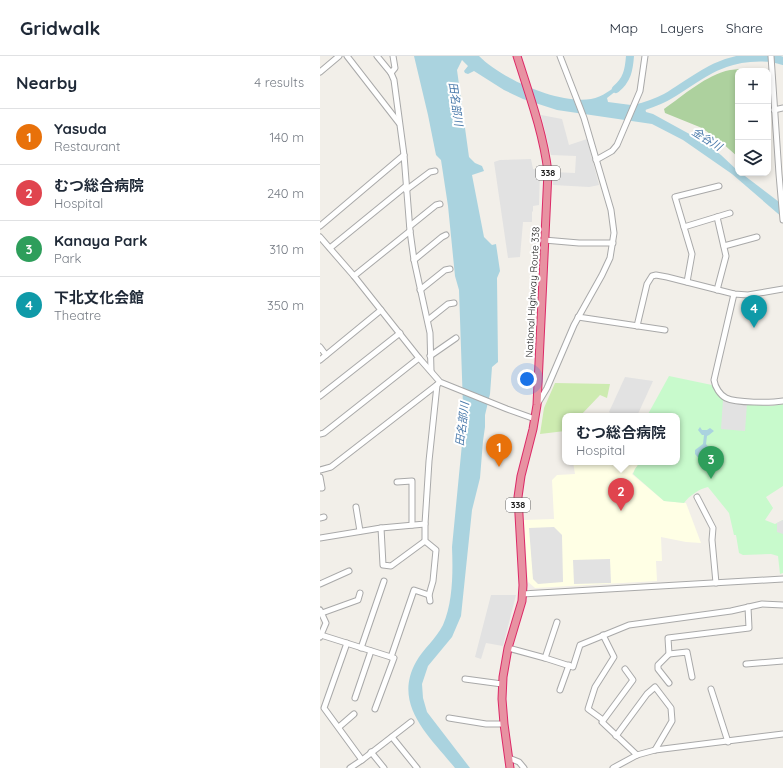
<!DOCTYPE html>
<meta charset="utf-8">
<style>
body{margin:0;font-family:Quicksand,"Noto Sans JP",sans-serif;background:#f6f6f7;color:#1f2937}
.controls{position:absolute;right:12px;top:12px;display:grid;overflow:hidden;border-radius:8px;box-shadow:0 2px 6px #0003}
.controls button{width:36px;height:36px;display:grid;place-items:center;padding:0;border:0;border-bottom:1px solid #e0e1e3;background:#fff;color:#1f2937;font:20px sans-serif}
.you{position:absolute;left:207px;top:323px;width:14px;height:14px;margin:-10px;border:3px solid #fff;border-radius:50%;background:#1a73e8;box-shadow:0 0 0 6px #1a73e833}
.badge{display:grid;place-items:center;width:26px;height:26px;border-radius:50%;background:#2563eb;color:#fff;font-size:13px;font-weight:700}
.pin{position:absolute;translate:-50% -33px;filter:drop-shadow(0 1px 2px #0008)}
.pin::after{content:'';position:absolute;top:21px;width:14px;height:12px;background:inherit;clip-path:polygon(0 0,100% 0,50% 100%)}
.popup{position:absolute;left:242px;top:357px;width:118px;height:52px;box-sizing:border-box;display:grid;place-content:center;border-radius:8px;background:#fff;filter:drop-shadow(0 1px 3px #0005);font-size:13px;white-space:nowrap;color:#747a83}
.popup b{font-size:15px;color:#1f2937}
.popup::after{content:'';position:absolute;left:50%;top:100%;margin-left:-8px;border:8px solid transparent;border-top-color:#fff}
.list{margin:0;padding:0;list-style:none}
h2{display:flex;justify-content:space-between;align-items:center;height:52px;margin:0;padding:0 16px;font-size:17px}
h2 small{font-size:13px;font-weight:400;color:#747a83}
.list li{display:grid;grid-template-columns:26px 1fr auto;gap:12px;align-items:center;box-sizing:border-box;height:56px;padding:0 16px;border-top:1px solid #e0e1e3}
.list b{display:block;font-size:15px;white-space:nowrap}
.list p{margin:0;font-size:13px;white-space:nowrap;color:#747a83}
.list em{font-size:13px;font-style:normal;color:#747a83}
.icon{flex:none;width:22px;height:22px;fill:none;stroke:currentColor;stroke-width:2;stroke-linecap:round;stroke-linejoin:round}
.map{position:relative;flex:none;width:463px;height:712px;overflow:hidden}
header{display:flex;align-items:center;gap:24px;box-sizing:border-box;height:56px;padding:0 20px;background:#fff;border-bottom:1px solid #e0e1e3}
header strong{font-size:19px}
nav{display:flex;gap:22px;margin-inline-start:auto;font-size:14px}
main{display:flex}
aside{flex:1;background:#fff}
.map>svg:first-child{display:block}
.education{fill:#ffffe5}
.grass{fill:#cdebb0}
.forest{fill:#add19e}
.park{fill:#c8facc}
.parking{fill:#e2e2e2}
.water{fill:#aad3df}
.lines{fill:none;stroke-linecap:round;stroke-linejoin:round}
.river{stroke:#aad3df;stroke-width:8}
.minor-casing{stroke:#a9a9a9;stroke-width:7}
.highway-casing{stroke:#dc2a67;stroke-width:9}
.minor{stroke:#fff;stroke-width:5}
.highway{stroke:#e892a2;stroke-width:7}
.labels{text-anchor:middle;stroke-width:4;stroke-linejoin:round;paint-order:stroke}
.shield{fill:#fff;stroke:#646464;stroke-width:1}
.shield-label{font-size:9px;font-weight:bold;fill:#222}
.street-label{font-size:10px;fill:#222;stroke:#fff}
.water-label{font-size:11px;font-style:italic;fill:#4a7aab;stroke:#fff}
</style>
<header>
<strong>Gridwalk</strong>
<nav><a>Map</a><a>Layers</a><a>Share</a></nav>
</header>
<main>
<aside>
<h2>Nearby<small>4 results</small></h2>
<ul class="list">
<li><span class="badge" style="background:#e8710a">1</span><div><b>Yasuda</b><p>Restaurant</p></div><em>140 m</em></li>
<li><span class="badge" style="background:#e0444e">2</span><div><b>むつ総合病院</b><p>Hospital</p></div><em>240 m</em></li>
<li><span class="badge" style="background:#2e9e5b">3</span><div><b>Kanaya Park</b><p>Park</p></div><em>310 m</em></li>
<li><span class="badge" style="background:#0f9aa8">4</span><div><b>下北文化会館</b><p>Theatre</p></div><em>350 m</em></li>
</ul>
</aside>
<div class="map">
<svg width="463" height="712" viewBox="0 0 463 712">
<rect width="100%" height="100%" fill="#f2efe9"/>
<path class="education" d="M253,406H320L312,418L344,445L366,447L381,487L366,486L341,481L342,505H336L337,525L215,532L208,526L204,464L234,463L232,424L237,419L255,418Z"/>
<path class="grass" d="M235,327L290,328L287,342L280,339L260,360H245V375L220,378L224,352Z"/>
<path class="forest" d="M429,12L444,15H418V101L401,86L382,72L345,57L344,53C364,39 386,19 410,14C417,13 423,13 429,12Z"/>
<path class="park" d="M349,320L392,329L403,344L408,346L451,350L463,348V430L446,441L453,452L445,464L455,468L463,464V517L460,518L458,500L451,498L423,499L419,497L416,479H414L409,457L388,431C379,433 369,440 364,447L344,445L313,418L315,413L320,406H357V360H327Z"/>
<g class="parking">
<path d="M221,59L242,63L249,89L267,83L279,129L269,131L233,129L232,116L255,117L256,100L231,99Z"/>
<path d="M211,103L213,113L220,114L219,149L213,150V155L212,156V166H203L200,201L188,202L174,106L180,104Z"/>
<path d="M305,321L333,325L317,360H295L289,356Z"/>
<path d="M403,344L408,346L427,348L425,375L401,373Z"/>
<path d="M463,464V478L457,476V467Z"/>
<path d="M234,471L242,479L243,526L218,528L213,523L209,472Z"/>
<path d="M290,503L291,527L254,528L253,504Z"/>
<path d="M171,539H196L183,590L166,587L161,603L155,601Z"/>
</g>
<g class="water">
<path d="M94,0H159C182,23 238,48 271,43C283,41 291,33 301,27L304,26L301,31L287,42L288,46L311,49L324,47L326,56L333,58L384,86L401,99L418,115V117H421L463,149V162L412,118L363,84L332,68L237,54L203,43L184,34L154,15L148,18L145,17L144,15L148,10L142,4L137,14L149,101L155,107L162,110L164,115L152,119L164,181L172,189L176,188L180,215L177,222L178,306L172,311L170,338L165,359V371L163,385L160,422L152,454L141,560L132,581L108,610L102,628L103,642L107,656L150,712H135C110,681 72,649 96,606C103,593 116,583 123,569C133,546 133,516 132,491L145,357L143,350L139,234L135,220L128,150L121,104L116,99L108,59Z"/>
<path d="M380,371L382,374H387L390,372L394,375L389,379L387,380L386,388L392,396V399L385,405V408L381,407V405L375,398V394L383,388L384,379H382L378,374Z"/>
</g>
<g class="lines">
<g class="river">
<path d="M296,33C307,24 309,14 310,0"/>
<path d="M316,53C327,49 339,46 350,39C378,22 395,5 430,2C441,1 452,1 463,5"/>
</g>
<defs>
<g id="minor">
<path d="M27,0L79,67"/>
<path d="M57,0L71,17L74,24L84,99L90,175L94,204L110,277L111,315"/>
<path d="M451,0L459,118L463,164"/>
<path d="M0,16L19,0"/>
<path d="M71,17L75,12L73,0"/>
<path d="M454,54L463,52"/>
<path d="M276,104L292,95L297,89L320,35L325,0"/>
<path d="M86,134L110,116L115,115"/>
<path d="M397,161L406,200L397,234"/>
<path d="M0,170L84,99"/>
<path d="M90,170L116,149L120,148"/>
<path d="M364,171L410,157"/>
<path d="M0,181L34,220L99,302L120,326L187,353L215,363"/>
<path d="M224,184L259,187H293"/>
<path d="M404,190L437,181"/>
<path d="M10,192L86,130"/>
<path d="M94,204L122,181L126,179"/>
<path d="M34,220L90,175"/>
<path d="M367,226L372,198L355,141L399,130"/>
<path d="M100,234L125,214L130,213"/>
<path d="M414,238L394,324C395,331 400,339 406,342C416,347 451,347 463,345"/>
<path d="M258,261L345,274"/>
<path d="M108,264L128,248L134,247"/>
<path d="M317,270L327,228L332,220L336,219L347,221L414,238L428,239L463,233"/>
<path d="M0,291L6,299"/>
<path d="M110,300L136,282"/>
<path d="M0,304L61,254"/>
<path d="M0,340L80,277"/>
<path d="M218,347L227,332L254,269L282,219L290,202L294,177L291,154L264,62L240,0"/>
<path d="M0,378L4,377L99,302"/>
<path d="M0,414L11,411L20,404L118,328"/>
<path d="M0,421L2,432H0"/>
<path d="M77,426L92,425V469"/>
<path d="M377,441L393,472L392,484L396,527"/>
<path d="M36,451L40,475"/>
<path d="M0,462L4,461"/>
<path d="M105,468V485L116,494L113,525L109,539L110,545"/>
<path d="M61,472L63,509L71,510L105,485"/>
<path d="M0,482L61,472L105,468L109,405L117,329"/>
<path d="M0,528L29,515"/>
<path d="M202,538L463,523"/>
<path d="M0,554L6,567L0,581"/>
<path d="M2,557L38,544L40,537"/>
<path d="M1,579L74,602L55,653"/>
<path d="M27,587L4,652L42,704"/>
<path d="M41,592L64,525"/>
<path d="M188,592L225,602L253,611L260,589L309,569L411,555L442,548L463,549"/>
<path d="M349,598L367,596L372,621"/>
<path d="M71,601L94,534L109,539"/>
<path d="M225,602L237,566"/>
<path d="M426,608L463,605"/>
<path d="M305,613L313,624L282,666L317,699"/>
<path d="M145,623L182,628"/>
<path d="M349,627L338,613V609L349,598L348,582L429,572L428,551"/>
<path d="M391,633L408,686"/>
<path d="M240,634L249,609"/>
<path d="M35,642L51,595"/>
<path d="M129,662L166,668H184"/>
<path d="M283,664L268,653L275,631L294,601L283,579"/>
<path d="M19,671L34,658"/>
<path d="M296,680L327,638L335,631L351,652L352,665L335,694"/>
<path d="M72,681L97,712"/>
<path d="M51,696L64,712"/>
<path d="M189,702L199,706L204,712"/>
<path d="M30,712L42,704L91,666"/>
<path d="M293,712L317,699L335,694L463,678"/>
</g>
<path id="highway" d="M190,712L184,668L182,643L183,621L188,592L202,545L203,529L198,441L201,420L213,373L217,349L228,116C223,76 209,38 197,0"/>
</defs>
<use href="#minor" class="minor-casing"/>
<use href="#highway" class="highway-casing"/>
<use href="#minor" class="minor"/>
<use href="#highway" class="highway"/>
</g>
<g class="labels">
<g class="shield">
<rect x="216" y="110" width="24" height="14" rx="3"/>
<rect x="186" y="442" width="24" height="14" rx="3"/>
</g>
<g class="shield-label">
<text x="228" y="120">338</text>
<text x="198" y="452">338</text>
</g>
<g class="street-label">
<text transform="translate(212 236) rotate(-87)" y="4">National Highway Route 338</text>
</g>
<g class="water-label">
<text transform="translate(136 48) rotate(82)" y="4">田名部川</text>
<text transform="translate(387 83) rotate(32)" y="4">金谷川</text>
<text transform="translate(142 368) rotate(-83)" y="4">田名部川</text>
</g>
</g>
</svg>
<div class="controls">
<button>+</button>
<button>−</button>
<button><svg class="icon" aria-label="layers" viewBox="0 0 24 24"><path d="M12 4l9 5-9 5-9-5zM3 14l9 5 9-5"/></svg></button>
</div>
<div class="you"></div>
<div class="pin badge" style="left:179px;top:411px;background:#e8710a">1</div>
<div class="pin badge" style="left:301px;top:455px;background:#e0444e">2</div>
<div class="popup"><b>むつ総合病院</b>Hospital</div>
<div class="pin badge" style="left:391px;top:423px;background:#2e9e5b">3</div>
<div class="pin badge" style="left:434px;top:272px;background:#0f9aa8">4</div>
</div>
</main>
